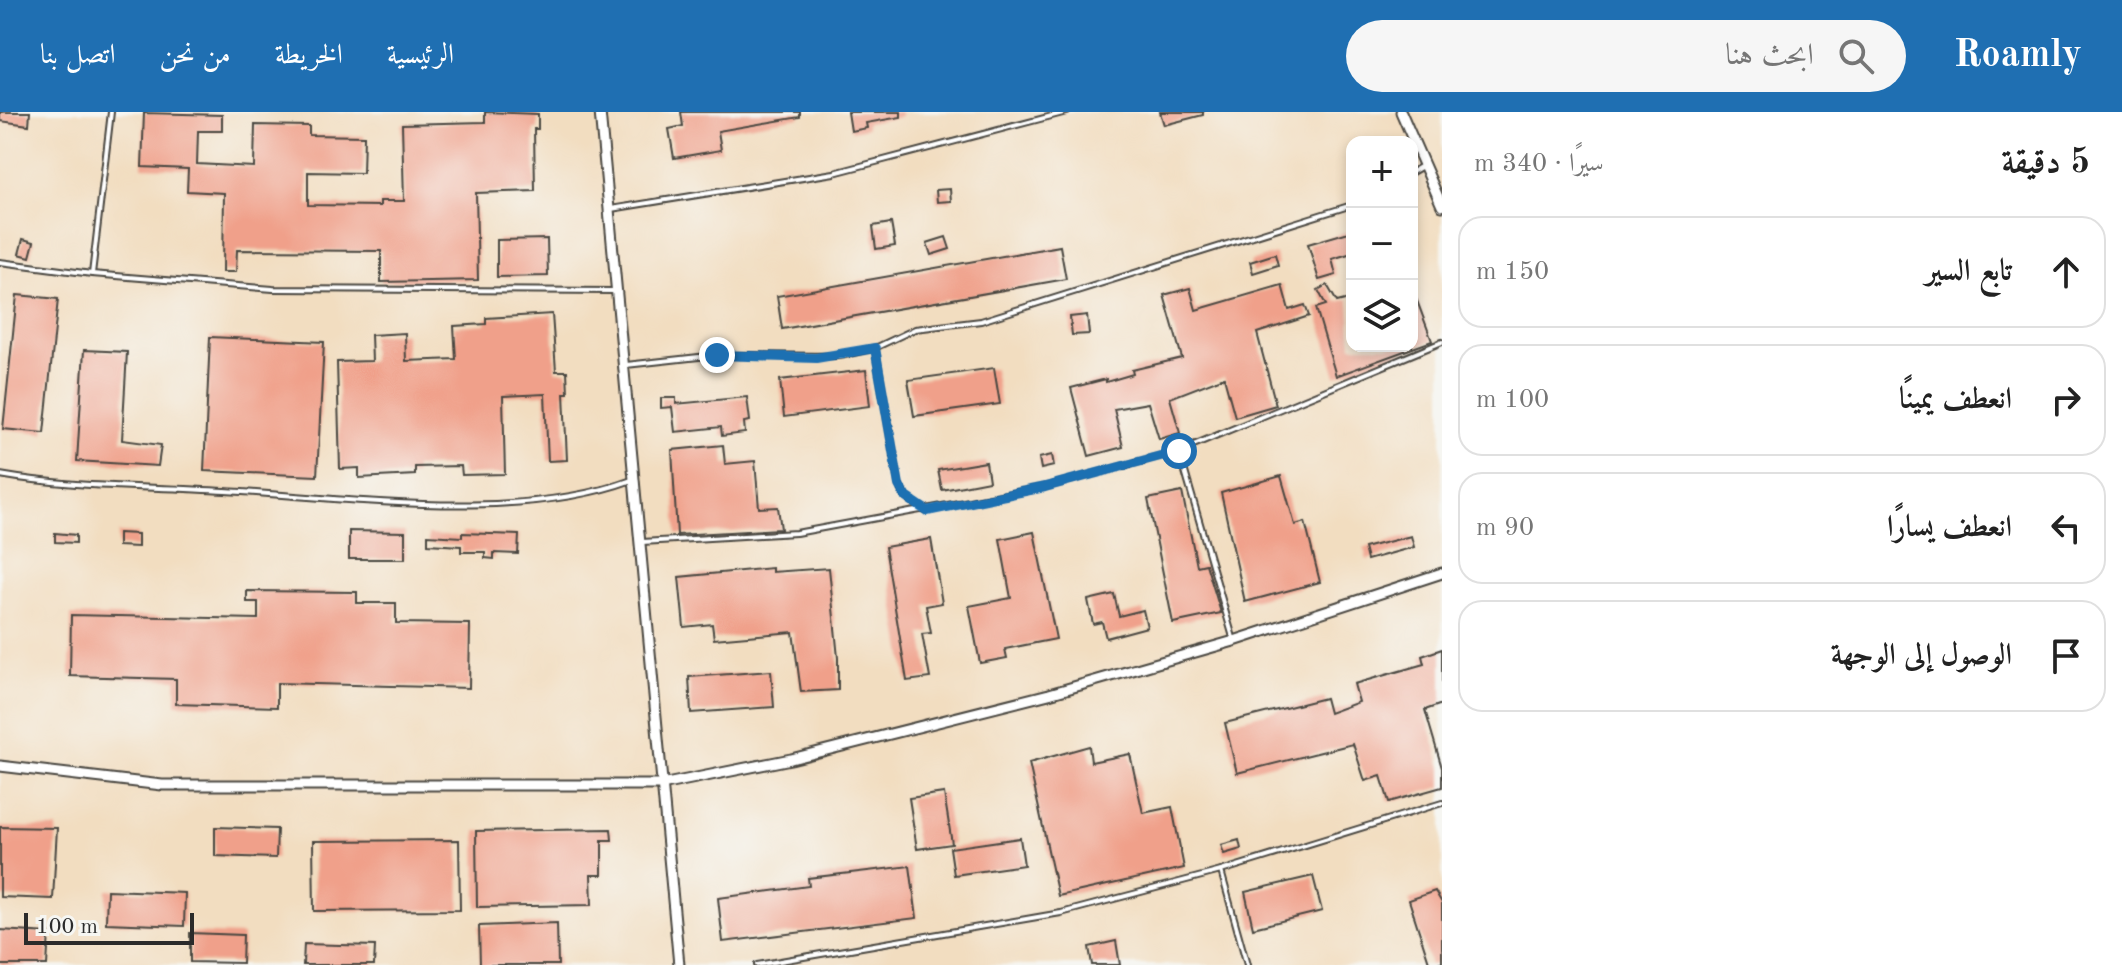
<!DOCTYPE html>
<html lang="ar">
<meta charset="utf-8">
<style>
body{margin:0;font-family:"Old Standard TT",Amiri,serif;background:#f6f6f6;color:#222;direction:rtl}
.controls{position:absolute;right:24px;top:24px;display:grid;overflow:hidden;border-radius:16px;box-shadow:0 4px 12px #0003}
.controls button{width:72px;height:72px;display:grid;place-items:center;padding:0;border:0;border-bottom:2px solid #e0e0e0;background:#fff;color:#222;font:40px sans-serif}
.scale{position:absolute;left:24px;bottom:20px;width:170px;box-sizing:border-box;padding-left:8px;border:4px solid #2b2b2b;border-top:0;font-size:22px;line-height:28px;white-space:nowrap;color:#2b2b2b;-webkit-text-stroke:6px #f6f6f2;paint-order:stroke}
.stop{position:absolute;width:24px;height:24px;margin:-18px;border:6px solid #1f6fb2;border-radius:50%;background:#fff}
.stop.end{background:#1f6fb2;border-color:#fff;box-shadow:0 2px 8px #0008}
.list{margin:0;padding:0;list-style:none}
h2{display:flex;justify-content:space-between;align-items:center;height:104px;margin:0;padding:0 32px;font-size:34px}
h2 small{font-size:26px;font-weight:400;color:#767676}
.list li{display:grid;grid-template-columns:52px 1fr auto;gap:24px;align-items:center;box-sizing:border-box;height:112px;margin:0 16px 16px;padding:0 16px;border:2px solid #e0e0e0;border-radius:24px}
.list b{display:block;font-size:30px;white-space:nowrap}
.list em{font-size:26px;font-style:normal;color:#767676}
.icon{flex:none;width:44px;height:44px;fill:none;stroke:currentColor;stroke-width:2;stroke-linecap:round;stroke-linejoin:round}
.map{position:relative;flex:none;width:1442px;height:853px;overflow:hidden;direction:ltr}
header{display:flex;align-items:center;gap:48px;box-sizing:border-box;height:112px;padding:0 40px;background:#1f6fb2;color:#fff}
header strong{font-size:38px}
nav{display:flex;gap:44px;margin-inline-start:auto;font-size:28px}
.search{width:560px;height:72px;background:#f6f6f6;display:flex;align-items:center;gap:20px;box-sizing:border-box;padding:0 28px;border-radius:44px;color:#767676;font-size:30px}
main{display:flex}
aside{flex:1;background:#fff}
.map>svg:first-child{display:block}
.building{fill:#f0a08a}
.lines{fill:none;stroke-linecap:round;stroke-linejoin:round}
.service-casing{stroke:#494641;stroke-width:8}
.minor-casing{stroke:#494641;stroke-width:13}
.service{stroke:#fff;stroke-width:4}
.minor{stroke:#fff;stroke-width:9}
.route{stroke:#1f6fb2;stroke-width:10}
</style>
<header>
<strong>Roamly</strong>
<div class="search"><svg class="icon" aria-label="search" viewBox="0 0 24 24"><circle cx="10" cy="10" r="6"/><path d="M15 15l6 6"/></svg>ابحث هنا</div>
<nav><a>الرئيسية</a><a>الخريطة</a><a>من نحن</a><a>اتصل بنا</a></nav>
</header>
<main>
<aside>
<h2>5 دقيقة<small>سيرًا · 340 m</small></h2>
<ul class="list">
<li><svg class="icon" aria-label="ahead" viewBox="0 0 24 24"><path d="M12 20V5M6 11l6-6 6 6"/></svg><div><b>تابع السير</b></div><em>150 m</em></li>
<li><svg class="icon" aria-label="right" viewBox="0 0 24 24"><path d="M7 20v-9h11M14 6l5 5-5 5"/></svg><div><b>انعطف يمينًا</b></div><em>100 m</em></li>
<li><svg class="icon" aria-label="left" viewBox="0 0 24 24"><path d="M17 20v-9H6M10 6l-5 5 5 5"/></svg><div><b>انعطف يسارًا</b></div><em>90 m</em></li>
<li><svg class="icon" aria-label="arrive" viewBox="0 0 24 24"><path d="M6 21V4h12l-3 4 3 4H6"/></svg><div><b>الوصول إلى الوجهة</b></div></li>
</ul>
</aside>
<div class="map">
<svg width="1442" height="853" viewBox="0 0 1442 853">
<rect width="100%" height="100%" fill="#f6f6f2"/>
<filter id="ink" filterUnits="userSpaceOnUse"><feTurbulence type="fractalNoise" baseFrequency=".0125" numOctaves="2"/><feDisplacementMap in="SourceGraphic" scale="16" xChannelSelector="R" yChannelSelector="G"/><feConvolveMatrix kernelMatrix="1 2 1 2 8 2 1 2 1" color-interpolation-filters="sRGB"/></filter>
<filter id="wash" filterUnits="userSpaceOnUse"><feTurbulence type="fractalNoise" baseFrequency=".006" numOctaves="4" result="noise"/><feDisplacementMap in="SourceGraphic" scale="32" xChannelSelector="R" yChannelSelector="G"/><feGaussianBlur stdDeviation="1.8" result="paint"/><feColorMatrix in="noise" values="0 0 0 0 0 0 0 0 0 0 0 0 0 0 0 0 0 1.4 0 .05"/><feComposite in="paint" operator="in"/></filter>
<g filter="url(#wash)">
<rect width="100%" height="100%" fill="#f2ddc0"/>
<g id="blocks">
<g class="building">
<path d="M0,0H30L29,13L0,9Z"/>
<path d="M485,0L538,2V17H534L535,79L476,81L478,168L381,170V139L237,138L236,160H223L224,81L187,79L188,57L142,55L144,1L222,3V19H198L197,52L254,55L255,13L309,14V23L364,24L363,61L308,60V93L380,94V89H404L402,12L485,10Z"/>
<path d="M681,0H800V5L718,19L721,38L674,46L669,17L683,14Z"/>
<path d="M848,0H901V5L866,11L867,16L851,19Z"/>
<path d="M1160,0H1203V3L1164,13Z"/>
<path d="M950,77L951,89L937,90L936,78Z"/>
<path d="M891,111L895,134L876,137L873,114Z"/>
<path d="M1352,119V141L1332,147L1336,163L1319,168L1308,132Z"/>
<path d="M946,125L950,137L931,143L927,131Z"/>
<path d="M23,127L34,130L30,145L19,142Z"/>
<path d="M547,127L548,164L497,165V128Z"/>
<path d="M1060,134L1066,167L782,217L777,184Z"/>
<path d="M1275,142L1278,153L1253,161L1250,150Z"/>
<path d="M1282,173L1289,198L1305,193L1309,204L1257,221L1276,293L1235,305L1224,265L1170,286L1180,321L1159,327L1148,291L1114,297L1123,335L1089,344L1071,276L1106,267V270L1133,262L1132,258L1182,246L1164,183L1190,176L1196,198Z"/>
<path d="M1327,173L1337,190L1349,187L1352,234H1412V224L1417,222L1412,208L1413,178L1432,229L1336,264L1316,196L1326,193L1318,178Z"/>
<path d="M17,183L58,187L44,321L3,317Z"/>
<path d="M552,202L556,259H567L568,281H564L567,348L548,349L545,282L503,284L505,362L462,363L461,354L415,355V363L359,366V356L340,357L337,250L372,249L371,223L405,221L406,249L456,247L454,214L486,212V206Z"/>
<path d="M1087,203L1089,222L1072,223L1070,205Z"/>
<path d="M210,225L324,230L317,364L204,359Z"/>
<path d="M84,238L127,240L122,328L161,333L158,354L77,349Z"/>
<path d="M994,256L1000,292L914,304L908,268Z"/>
<path d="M866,258L870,294L784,305L780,268Z"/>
<path d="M747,285L750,309L744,310L745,321L722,324L721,315L675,320L672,295L661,296V286H676V292Z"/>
<path d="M723,333L725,352L755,349L759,396L778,395L781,417L677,423L672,338Z"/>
<path d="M1052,343L1054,354L1041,357L1039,346Z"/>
<path d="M986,350L989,369L942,378L938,358Z"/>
<path d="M1281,364L1295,413L1305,410L1320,470L1245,490L1221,381Z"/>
<path d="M1182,380L1197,454L1206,452L1221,501L1173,511L1148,387Z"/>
<path d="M349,419L405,420V447H349Z"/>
<path d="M1034,420L1056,527L1005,537L1007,546L980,551L969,494L1011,486L1000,427Z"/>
<path d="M55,421L76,423V431L55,430Z"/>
<path d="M118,421L138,422V435L118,434Z"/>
<path d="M462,421L519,423L518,442L494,441V447L485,446V440H461V434L428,432V423L462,425Z"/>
<path d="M1411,424L1414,435L1367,448L1364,436Z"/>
<path d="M931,427L942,491L926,494L931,521L922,522L930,566L907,569L885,435Z"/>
<path d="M772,456V460L829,456L838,546V578L801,580L793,520L714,527L712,512L684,515L679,465Z"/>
<path d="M247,479L357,480V491H396V511L470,512L469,576L277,571V595L176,592V567L70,564L71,503L258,507V490H247Z"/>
<path d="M1114,482L1119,504L1143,498L1147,515L1106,526L1102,510L1093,512L1088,488Z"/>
<path d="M1442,537V592L1425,598L1442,656V675L1389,690L1381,664L1365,669L1353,632L1237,661L1225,611L1325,586L1329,601L1359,590L1354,572L1424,552L1422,544Z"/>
<path d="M771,559L774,595L691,601L689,565Z"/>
<path d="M1089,634L1091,650L1130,642L1143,701L1172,695L1184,756L1058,784L1029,651Z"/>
<path d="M944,681L952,732L917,737L909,686Z"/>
<path d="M0,715L57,716L53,787L0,785Z"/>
<path d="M215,715L277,717L276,746L215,744Z"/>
<path d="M611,717L612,728H602V763H591L592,793L477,795L476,719Z"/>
<path d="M1020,726L1024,753L954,763L950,736Z"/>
<path d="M459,728L460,798L314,799L313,729Z"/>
<path d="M1239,728L1241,737L1224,742L1221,733Z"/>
<path d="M910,754L917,806L723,830L718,786L809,774L808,766Z"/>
<path d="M1313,764L1322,799L1253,816L1245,780Z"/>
<path d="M107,778L185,781L184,814L106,811Z"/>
<path d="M1435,779L1442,791V850L1430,853L1409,788Z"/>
<path d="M557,811L558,853H480L479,814Z"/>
<path d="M0,818L49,821L47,853H0Z"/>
<path d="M190,821L243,823L242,851L190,850Z"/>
<path d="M1116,829L1120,853H1092L1089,835Z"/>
<path d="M304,832L375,834L374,853H303Z"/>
</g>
</g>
</g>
<g filter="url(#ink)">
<use href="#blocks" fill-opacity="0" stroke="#494641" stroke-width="2"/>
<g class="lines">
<defs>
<g id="service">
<path d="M1412,60L1424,53"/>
<path d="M611,97L834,61L1067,0"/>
<path d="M0,150L92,162L273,177L615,179"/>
<path d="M92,162L111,0"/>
<path d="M875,236L899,373L905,384L926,399"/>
<path d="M626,253L717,243L840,244L875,236L915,217L981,209L1352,93"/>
<path d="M1179,339L1234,529"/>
<path d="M0,363C73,376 151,374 225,379C349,386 515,411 632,368"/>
<path d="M642,430L796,421L1045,375L1179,339L1442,230"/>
<path d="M1221,759L1247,853"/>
<path d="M757,853L1061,801L1221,759L1442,691"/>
</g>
<g id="minor">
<path d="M600,0L679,853"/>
<path d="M1401,0L1442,94"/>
<path d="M0,654L162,673H661L791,647L1049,582L1234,529L1442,461"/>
</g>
</defs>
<use href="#service" class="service-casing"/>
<use href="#minor" class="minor-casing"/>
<use href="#service" class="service"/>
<use href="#minor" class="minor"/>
</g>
</g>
<g class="lines" filter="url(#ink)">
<path class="route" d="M717,243L816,246L875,236L899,373L905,384L927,399L1045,375L1179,339"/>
</g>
</svg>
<div class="controls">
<button>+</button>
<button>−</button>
<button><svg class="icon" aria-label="layers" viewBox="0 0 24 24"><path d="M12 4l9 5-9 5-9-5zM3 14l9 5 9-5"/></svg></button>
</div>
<div class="scale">100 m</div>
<div class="stop" style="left:1179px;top:339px"></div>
<div class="stop end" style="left:717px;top:243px"></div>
</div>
</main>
